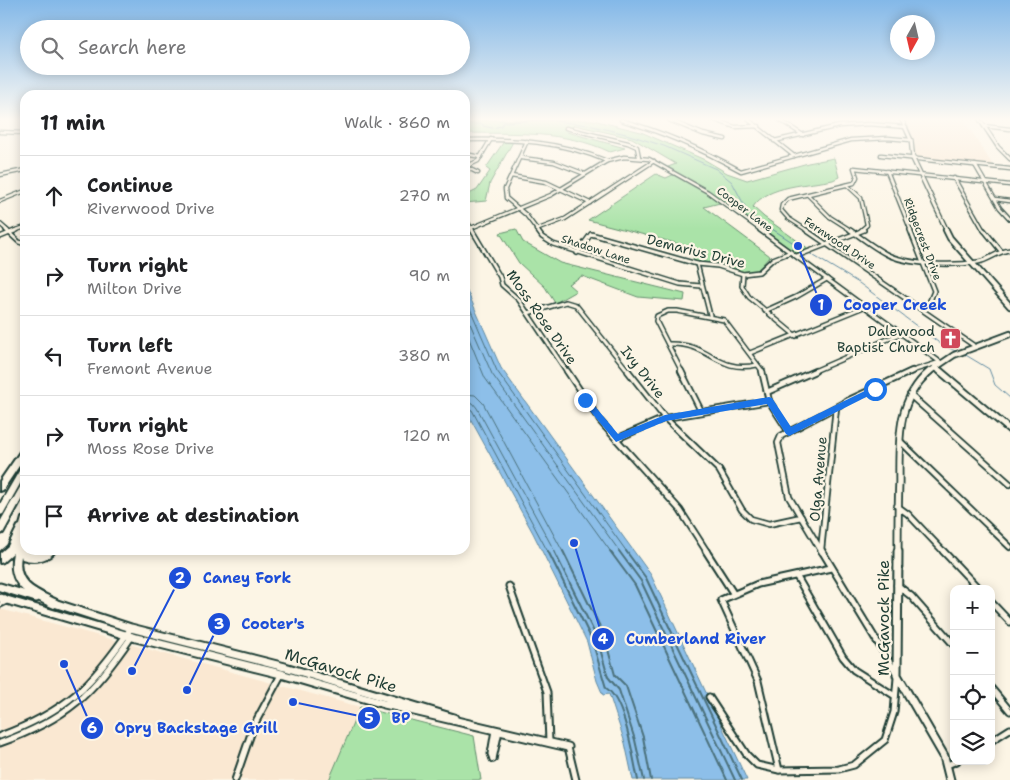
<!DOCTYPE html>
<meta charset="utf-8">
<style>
body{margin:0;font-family:"Shantell Sans",sans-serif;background:#f2f2f2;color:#202124}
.controls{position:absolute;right:15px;bottom:15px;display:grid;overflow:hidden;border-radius:10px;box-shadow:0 2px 12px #0003}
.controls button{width:45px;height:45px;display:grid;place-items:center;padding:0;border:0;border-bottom:1px solid #e0e0e0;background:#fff;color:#202124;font:25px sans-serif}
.compass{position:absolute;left:890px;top:15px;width:45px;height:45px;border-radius:50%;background:#fff;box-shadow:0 2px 12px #0003;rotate:188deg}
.stop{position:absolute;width:15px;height:15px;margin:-11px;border:4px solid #1a73e8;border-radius:50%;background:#fff}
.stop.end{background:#1a73e8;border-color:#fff;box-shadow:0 1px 5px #0008}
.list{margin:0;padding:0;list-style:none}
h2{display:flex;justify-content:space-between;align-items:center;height:65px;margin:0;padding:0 20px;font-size:21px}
h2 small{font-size:16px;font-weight:400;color:#757577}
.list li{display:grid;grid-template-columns:32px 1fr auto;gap:15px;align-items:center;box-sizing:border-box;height:80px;padding:0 20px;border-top:1px solid #e0e0e0}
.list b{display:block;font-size:19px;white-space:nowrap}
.list p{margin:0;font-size:16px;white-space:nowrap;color:#757577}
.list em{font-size:16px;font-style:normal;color:#757577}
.icon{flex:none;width:28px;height:28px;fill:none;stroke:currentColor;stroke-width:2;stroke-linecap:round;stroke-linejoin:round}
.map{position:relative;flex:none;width:1010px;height:780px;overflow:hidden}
.search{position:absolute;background:#fff;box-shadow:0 2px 12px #0003;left:20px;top:20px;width:450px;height:55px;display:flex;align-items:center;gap:12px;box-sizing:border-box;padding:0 18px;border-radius:28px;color:#757577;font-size:19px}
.panel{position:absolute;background:#fff;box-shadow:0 2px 12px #0003;left:20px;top:90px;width:450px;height:465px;border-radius:15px}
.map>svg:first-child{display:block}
.built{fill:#fae8d2}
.green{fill:#aae3a8;stroke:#64906e}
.water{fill:#8dbfe9;stroke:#618ba1}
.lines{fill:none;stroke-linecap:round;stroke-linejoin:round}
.shore-far1{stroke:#4b717c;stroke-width:1}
.shore{stroke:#4b717c;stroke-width:2}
.stream{stroke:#618ba1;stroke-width:1}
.street-far3-casing{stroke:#1f3d34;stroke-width:5}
.street-far2-casing{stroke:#1f3d34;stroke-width:6}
.street-far1-casing{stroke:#1f3d34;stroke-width:8}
.street-casing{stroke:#1f3d34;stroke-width:9}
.secondary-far3-casing{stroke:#1f3d34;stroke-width:5.5}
.secondary-far2-casing{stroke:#1f3d34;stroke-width:8}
.secondary-far1-casing{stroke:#1f3d34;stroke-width:9}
.secondary-casing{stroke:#1f3d34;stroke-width:11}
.highway-casing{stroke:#1f3d34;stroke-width:4}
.street-far3{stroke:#fcf5e5;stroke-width:2.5}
.street-far2{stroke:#fcf5e5;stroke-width:3}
.street-far1{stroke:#fcf5e5;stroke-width:4.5}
.street{stroke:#fcf5e5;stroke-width:5}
.secondary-far3{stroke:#fcf5e5;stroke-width:3}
.secondary-far2{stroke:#fcf5e5;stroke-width:4.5}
.secondary-far1{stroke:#fcf5e5;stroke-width:5.5}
.secondary{stroke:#fcf5e5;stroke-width:7}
.highway{fill:#fcf5e5;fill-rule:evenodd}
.route{fill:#1a73e8}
.labels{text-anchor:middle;stroke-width:4.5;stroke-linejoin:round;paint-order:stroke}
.far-street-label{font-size:11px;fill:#1f3d34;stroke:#fcf5e5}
.street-label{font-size:14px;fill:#1f3d34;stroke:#fcf5e5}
.poi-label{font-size:14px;fill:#1f3d34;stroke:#fcf5e5;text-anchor:end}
.near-street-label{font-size:16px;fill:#1f3d34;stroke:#fcf5e5}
.leader{fill:none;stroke:#1d4ed8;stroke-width:2}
.callout-dot{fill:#1d4ed8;stroke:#fcf5e5;stroke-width:2}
.mark-label{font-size:15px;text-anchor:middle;font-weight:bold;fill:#fff}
.callout-label{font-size:15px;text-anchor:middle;font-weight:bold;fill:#1d4ed8;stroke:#fcf5e5;stroke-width:4.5;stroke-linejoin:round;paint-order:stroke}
</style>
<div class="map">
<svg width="1010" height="780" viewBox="0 0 1010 780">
<rect width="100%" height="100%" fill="#fcf5e5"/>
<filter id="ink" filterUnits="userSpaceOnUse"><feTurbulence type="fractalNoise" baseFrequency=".02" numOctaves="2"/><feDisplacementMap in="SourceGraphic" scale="10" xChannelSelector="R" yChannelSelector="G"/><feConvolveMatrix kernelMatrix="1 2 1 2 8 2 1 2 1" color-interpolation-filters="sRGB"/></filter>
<g filter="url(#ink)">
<g class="built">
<path d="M903,120H964L994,167L914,157V141Z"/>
<path d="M0,609L360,707L329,780H0Z"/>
</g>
<g class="green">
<path d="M465,120H593L641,132L705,160L727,173L747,180L808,163L834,158L839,177L833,180C809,185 767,185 753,207L764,217L809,249L796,253L724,202L704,207L770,256L757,271L748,273L721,264L693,261L694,248L588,220L656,174L666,178L677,173L668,167L676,164L632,138L574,125L567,132L625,148L610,152C564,130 514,134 465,133Z"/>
<path d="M505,140H514L490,183L486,201L465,203V196L477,190L490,171L486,168Z"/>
<path d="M516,229L523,242L560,263L685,294L684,301L638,297L582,276L568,284L576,291L555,303L545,287L519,263L500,233Z"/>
<path d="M360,707L474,736L481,780H329Z"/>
</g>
<path class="water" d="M465,286L501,368L651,575L747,780H633L625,743L609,694L603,695L597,681L587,642L533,533L465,409Z"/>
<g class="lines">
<g class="shore-far1">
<path d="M465,297L497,371L627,552"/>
<path d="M465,312L492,374L620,552"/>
<path d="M465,329L485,378L611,552"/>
<path d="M465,394L475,395L483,403L563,552"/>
<path d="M465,401L473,403L477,408L555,552"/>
<path d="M465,408L472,410L548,552"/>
</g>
<g class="shore">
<path d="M548,551L592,640L606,688C625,700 633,758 638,780"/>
<path d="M554,551L597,638L608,677L619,690L635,740L644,780"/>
<path d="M563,551L604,635L615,675L626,686L643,737L651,780"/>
<path d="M610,551L635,585L727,780"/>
<path d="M619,551L641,581L735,780"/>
<path d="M626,551L646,578L742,780"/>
</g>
<g class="stream">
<path d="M547,120L588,125L626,134L664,146L716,169L732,182L749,214L806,251"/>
<path d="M465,124H483V126L492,128L501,126L504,122L546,120"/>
<path d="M809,253L859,283L942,345L958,352"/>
<path d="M964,354L989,369L995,385L1010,398"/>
</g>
<defs>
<g id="street-far3">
<path d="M621,120C663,132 703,150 741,171L851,140L888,138L911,140"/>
<path d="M669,120L703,134L725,139"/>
<path d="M715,120L735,127L759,126"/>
<path d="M749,120L794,156"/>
<path d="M780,120L803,135"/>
<path d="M980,120L998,147L1010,159"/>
<path d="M984,126L1010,129"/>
<path d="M566,128L628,143L637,147L639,157"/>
<path d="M0,132L25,133"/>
<path d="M465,140C515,139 560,141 607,161"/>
<path d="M527,141L505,189L506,198L526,215L538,231"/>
<path d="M774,141L839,126L869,124L906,127"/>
<path d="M465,154L481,157"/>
<path d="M881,155L1010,169"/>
<path d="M521,158L554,162L585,174"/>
<path d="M975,165L1000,208L1010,219"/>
<path d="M465,167L478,161L491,139"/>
<path d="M466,167L478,173"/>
<path d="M887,171L911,231"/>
<path d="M0,175L25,170"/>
<path d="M511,176L546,182L590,203"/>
<path d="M954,178L984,231"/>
<path d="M847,185L861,198L867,225L860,231"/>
<path d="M808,195L830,217L852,231"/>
<path d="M995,199L1010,201"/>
<path d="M0,201L25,191"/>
<path d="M465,218L473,231"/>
<path d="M0,224L8,231"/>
<path d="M471,228L551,195L607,161L624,157L649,159L708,192L762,231"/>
<path d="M536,230L565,219L654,161"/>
<path d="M14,231L25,227"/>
<path d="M808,231L788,218L781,210L782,205L788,199L854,183L857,177L854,168L1010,185"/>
</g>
<g id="street-far2">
<path d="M6,230L19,242L25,244"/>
<path d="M472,230L500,277L502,285L519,300L567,372"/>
<path d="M537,230L542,237L553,244L680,284L701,286"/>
<path d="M760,230L940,362"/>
<path d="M806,230L973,345"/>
<path d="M850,230C862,238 873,247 886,254C907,265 953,266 978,262C989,260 998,251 1010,250"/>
<path d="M910,230L934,291L929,303L922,310"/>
<path d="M984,230L1001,251"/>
<path d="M0,237L17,230"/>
<path d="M577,253L591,234L697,264L718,266L743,274L759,272L773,259L791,252"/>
<path d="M797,256L864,230"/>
<path d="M697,264L710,315"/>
<path d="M743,274L742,286L749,297L796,336"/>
<path d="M765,311L796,297L827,279"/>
<path d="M528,313L566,302L576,305L629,372"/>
<path d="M668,344C710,342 716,374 757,365"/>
<path d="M750,353L866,306"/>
<path d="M682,372L656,321L657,316L668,311H677L724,320L763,372"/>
<path d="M812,372L902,333"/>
<path d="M909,372L940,362"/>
</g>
<g id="street-far1">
<path d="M567,371L600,421L680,510L707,552"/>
<path d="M628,371L665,418L719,470L742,510L751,519L769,524L801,517"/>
<path d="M681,371L701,411"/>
<path d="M762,371L769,401L789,432"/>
<path d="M767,392L815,371"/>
<path d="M910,395L1010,484"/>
<path d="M616,439L665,418L769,401"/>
<path d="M900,441L1010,547"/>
<path d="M897,506L908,514L944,552"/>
<path d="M821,550L836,408"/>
<path d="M822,552L789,497L778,443L781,436L849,400L912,371"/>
</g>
<g id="street">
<path d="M706,551L733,593"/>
<path d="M822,551L895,671"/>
<path d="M943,551L979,589"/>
<path d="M797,577L843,657L854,670L895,696"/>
<path d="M897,585L911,596L954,645"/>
<path d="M509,586L547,692L549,742"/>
<path d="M991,602L1010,622"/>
<path d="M991,688L1010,711"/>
<path d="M709,697L747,755L757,765L779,770L839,769L854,765L885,740L894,712L897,678"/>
<path d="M0,736C67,711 91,686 131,628"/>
<path d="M991,741L1010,729"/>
<path d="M0,743C67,719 93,694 132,636"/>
<path d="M568,747L576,780"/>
<path d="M493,759L491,754L495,730"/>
<path d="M493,759L499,731"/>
<path d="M947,765L957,761"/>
<path d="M779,770L758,681L721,600L758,584L831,568"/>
<path d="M235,780L254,725L282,673"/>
</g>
<path id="secondary-far3" d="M902,120L911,140L913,159L947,231"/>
<g id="secondary-far2">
<path d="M946,230L950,238L1010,306"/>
<path d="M935,367L941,372"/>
<path d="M929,372L954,355L1010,334"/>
</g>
<g id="secondary-far1">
<path d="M940,371L1010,430"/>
<path d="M898,552C898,529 898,505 899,482C899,441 896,400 930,371"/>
</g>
<g id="secondary">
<path d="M898,551L897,675L944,756L950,780"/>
<path d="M0,587L36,598"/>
<path d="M0,598L136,638L281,674L384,704L568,747"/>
<path d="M54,603L131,628L285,667L454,718"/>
</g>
<g id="highway">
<path d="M25,448V457L3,490L0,491V481L22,449Z"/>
<path d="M25,465V475L3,514L0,515V504L22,466Z"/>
<path d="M25,483V493L3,533L0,534V522L22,484Z"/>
<path d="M25,517V550H27L28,552L38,553L44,550H56C49,561 34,563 22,559L21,556C16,583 36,590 57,600L59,603L57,606L54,608C28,596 6,586 13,553L3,562L0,563V553L8,546L18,526L20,525L22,518Z"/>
<path d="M5,595L8,597L10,600L8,603L0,607V597Z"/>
</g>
</defs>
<use href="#street-far3" class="street-far3-casing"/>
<use href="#street-far2" class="street-far2-casing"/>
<use href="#street-far1" class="street-far1-casing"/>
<use href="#street" class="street-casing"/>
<use href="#secondary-far3" class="secondary-far3-casing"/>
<use href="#secondary-far2" class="secondary-far2-casing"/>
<use href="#secondary-far1" class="secondary-far1-casing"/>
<use href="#secondary" class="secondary-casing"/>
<use href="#highway" class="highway-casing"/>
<use href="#street-far3" class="street-far3"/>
<use href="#street-far2" class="street-far2"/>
<use href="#street-far1" class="street-far1"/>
<use href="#street" class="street"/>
<use href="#secondary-far3" class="secondary-far3"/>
<use href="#secondary-far2" class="secondary-far2"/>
<use href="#secondary-far1" class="secondary-far1"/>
<use href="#secondary" class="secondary"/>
<use href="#highway" class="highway"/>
</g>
</g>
<linearGradient id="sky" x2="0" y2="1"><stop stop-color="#83b8e8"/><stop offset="0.52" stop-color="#fefaf3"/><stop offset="1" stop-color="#fefaf3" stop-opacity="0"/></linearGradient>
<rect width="1010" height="229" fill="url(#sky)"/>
<path class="route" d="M875,386L879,389L878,391L789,436L786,434L767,404L666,421L616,442L581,400L582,398H588L618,434L665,415L769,397L772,398L791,427Z"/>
<defs>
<symbol id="church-square" viewBox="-11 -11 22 22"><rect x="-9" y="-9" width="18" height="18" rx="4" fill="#d1495b" stroke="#fcf5e5"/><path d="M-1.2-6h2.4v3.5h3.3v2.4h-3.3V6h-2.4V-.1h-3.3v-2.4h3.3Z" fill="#fff"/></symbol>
</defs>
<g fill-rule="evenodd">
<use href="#church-square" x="938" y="326" width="25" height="25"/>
</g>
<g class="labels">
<g class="far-street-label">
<text transform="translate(745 209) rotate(37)" y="4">Cooper Lane</text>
<text transform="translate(923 239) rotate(69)" y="4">Ridgecrest Drive</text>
<text transform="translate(840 243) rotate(34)" y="4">Fernwood Drive</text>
<text transform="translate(596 249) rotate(18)" y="4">Shadow Lane</text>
</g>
<g class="street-label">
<text transform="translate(696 251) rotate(14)" y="5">Demarius Drive</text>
<text transform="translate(542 317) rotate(55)" y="5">Moss Rose Drive</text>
<text transform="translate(643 372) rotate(52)" y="5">Ivy Drive</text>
<text transform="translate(818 479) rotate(-85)" y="5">Olga Avenue</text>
</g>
<g class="poi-label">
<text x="935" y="336">Dalewood<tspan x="935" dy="16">Baptist Church</tspan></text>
</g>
<g class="near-street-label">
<text transform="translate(883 618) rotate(-90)" y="6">McGavock Pike</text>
<text transform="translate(341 670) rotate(17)" y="6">McGavock Pike</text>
</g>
</g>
<path class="leader" d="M798 246L821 305M132 671L180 578M187 690L219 624M574 543L603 639M293 702L369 718M64 664L92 728"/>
<g class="callout-dot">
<circle cx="798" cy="246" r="5"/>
<circle cx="132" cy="671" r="5"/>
<circle cx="187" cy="690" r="5"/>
<circle cx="574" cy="543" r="5"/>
<circle cx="293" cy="702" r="5"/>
<circle cx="64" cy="664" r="5"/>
<circle cx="821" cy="305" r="12"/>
<circle cx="180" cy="578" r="12"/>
<circle cx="219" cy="624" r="12"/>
<circle cx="603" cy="639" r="12"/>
<circle cx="369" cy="718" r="12"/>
<circle cx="92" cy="728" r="12"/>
</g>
<g class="mark-label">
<text x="821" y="310">1</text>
<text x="180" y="583">2</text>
<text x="219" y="629">3</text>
<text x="603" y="644">4</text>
<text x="369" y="723">5</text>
<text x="92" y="733">6</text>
</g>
<g class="callout-label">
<text x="895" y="310">Cooper Creek</text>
<text x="247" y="583">Caney Fork</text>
<text x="273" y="629">Cooter's</text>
<text x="696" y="644">Cumberland River</text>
<text x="401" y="723">BP</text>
<text x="196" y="733">Opry Backstage Grill</text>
</g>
</svg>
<div class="controls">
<button>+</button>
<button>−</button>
<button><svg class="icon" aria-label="locate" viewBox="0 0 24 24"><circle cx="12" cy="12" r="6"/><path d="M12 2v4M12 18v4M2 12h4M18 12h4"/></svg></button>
<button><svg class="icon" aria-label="layers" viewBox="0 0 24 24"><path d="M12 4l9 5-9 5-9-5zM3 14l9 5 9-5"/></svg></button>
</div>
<svg class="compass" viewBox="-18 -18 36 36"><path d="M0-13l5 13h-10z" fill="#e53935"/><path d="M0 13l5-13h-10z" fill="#757577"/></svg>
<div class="stop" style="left:875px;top:389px"></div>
<div class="stop end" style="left:585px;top:400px"></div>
<div class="search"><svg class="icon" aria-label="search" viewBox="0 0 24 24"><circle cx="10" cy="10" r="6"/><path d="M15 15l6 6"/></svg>Search here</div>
<section class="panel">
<h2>11 min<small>Walk · 860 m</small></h2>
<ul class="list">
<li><svg class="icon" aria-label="ahead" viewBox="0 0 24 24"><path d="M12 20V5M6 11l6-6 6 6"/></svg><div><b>Continue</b><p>Riverwood Drive</p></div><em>270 m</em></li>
<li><svg class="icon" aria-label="right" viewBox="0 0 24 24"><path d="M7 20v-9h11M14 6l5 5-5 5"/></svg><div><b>Turn right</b><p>Milton Drive</p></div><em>90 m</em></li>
<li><svg class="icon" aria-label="left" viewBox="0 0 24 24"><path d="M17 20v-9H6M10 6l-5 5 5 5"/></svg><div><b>Turn left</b><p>Fremont Avenue</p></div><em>380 m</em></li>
<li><svg class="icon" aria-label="right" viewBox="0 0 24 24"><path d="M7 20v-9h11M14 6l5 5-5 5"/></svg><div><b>Turn right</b><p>Moss Rose Drive</p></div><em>120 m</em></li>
<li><svg class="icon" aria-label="arrive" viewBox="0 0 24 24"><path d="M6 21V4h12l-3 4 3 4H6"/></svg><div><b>Arrive at destination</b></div></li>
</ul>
</section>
</div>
